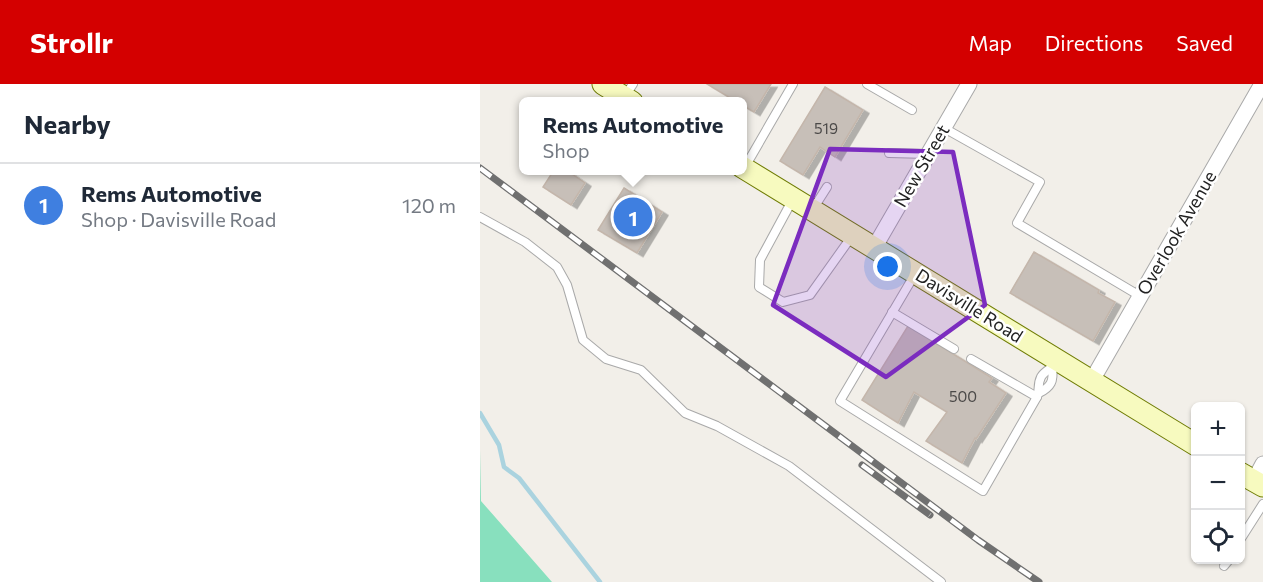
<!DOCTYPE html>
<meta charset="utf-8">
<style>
body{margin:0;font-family:Commissioner,sans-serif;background:#f6f6f7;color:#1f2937}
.controls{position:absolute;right:18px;bottom:18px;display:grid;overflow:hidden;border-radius:9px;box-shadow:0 2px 4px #0004}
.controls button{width:54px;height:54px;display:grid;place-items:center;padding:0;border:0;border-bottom:2px solid #e0e1e3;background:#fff;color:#1f2937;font:30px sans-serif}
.you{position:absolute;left:408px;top:183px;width:21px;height:21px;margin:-15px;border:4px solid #fff;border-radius:50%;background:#1a73e8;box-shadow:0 0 0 9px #1a73e833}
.badge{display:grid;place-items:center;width:39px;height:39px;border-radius:50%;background:#d40000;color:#fff;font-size:20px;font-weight:700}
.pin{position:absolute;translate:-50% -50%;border:3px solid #fff;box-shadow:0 2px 6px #0006}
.popup{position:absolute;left:39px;top:13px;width:228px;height:78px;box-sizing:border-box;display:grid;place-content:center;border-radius:9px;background:#fff;filter:drop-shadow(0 2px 4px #0005);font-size:20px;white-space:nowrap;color:#747a83}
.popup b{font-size:22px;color:#1f2937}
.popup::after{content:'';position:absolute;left:50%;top:100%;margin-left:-12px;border:12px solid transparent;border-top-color:#fff}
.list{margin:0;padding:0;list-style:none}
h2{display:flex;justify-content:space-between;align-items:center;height:78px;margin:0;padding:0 24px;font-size:26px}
h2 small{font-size:20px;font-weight:400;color:#747a83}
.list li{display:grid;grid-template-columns:39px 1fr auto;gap:18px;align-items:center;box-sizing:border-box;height:84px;padding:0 24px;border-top:2px solid #e0e1e3}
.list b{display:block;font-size:22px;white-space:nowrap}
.list p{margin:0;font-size:20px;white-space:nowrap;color:#747a83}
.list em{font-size:20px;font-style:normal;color:#747a83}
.icon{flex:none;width:33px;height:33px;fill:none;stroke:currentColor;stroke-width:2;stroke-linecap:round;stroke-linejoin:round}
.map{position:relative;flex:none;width:783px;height:498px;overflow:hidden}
header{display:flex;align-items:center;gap:36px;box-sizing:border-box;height:84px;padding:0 30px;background:#d40000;color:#fff}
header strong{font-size:28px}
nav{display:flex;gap:33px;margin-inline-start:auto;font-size:21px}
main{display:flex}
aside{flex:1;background:#fff}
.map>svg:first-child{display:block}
.pitch{fill:#88e0be}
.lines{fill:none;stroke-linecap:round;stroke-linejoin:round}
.stream{stroke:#aad3df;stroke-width:4.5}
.building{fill:#c7bfb8;stroke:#c4b6ab;stroke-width:1.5;filter:url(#shadow)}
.lane-casing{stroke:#a9a9a9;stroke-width:10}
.street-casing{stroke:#a9a9a9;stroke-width:17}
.secondary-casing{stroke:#707d05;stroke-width:23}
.lane{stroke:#fff;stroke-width:8}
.street{stroke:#fff;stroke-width:15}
.secondary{stroke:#f7fabf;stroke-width:21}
.rail-casing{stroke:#707070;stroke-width:7}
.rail{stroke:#fff;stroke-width:4.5;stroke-dasharray:14;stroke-linecap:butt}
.marked{fill:#7b2cbf;fill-opacity:0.2;stroke:#7b2cbf;stroke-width:4.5;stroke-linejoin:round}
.labels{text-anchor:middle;stroke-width:5;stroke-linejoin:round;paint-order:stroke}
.number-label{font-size:15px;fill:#4b4948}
.street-label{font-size:18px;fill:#222;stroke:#fff}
</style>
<header>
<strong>Strollr</strong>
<nav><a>Map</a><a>Directions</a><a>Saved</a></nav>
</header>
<main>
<aside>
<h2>Nearby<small></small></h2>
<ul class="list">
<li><span class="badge" style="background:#3f7fe0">1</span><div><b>Rems Automotive</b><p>Shop · Davisville Road</p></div><em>120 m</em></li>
</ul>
</aside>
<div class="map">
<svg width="783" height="498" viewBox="0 0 783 498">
<defs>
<filter id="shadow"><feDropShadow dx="6" dy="3.5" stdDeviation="0" flood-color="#0004"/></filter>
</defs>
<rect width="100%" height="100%" fill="#f2efe9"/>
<path class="pitch" d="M0,366L1,417L72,498H0Z"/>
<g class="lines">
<path class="stream" d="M0,329L19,361L24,383L39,394L120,498"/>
</g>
<g class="building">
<path d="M227,0H291L274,28L262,21V18H257Z"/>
<path d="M345,3L383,26L355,73L340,63L323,91L300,77Z"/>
<path d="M74,86H86L105,99L91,121L63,103Z"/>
<path d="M144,104L182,128L157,169L118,146Z"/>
<path d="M554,168L619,206L618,209L635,218L613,257L530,209Z"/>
<path d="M428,242L512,294L509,298L526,309L496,355L495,354L482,379L446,357L467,328L434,308L418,339L382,316Z"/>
</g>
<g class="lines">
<defs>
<g id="lane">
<path d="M387,0L432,26"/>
<path d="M145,12L153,0"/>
<path d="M464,44L560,98L537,139L660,212"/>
<path d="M409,69L448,70"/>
<path d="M265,83L313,0"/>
<path d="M313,115L280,176L279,203L303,218L330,211L372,152"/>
<path d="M333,125L347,103"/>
<path d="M0,133L45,158L77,183L87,201L103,256L126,275L161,286L205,329L237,342L309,382L461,498"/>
<path d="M435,190L360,317L503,407L557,313C560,306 557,301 561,293C565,286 572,285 577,278"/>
<path d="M412,228L474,265"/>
<path d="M491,275L557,313"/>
<path d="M559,309C571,303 574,297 572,284"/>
<path d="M760,456L783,420"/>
<path d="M744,482L749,476"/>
</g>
<g id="street">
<path d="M394,164L489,0"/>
<path d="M611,298L782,0"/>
<path d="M774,397L783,380"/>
</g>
<g id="secondary">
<path d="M123,0L152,18"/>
<path d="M262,83L716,361"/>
<path d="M760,389L783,402"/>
</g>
</defs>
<use href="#lane" class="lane-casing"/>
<use href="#street" class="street-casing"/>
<use href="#secondary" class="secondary-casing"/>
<use href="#lane" class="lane"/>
<use href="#street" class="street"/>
<use href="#secondary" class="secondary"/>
<defs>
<g id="rail">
<path d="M0,84L498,456L559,498"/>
<path d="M382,381L450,431"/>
</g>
</defs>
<use href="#rail" class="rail-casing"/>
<use href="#rail" class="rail"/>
</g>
<path class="marked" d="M350,65L473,68L505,221L406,293L293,221Z"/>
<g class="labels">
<g class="number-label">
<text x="346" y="50">519</text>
<text x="483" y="318">500</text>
</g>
<g class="street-label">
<text transform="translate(442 82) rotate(-60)" y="6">New Street</text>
<text transform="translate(697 149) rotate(-60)" y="6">Overlook Avenue</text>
<text transform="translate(489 222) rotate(32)" y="6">Davisville Road</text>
</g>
</g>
</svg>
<div class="controls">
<button>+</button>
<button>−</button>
<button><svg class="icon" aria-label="locate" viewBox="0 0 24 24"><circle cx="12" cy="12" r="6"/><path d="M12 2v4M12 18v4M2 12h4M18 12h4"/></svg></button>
</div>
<div class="you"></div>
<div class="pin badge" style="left:153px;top:133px;background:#3f7fe0">1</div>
<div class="popup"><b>Rems Automotive</b>Shop</div>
</div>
</main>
